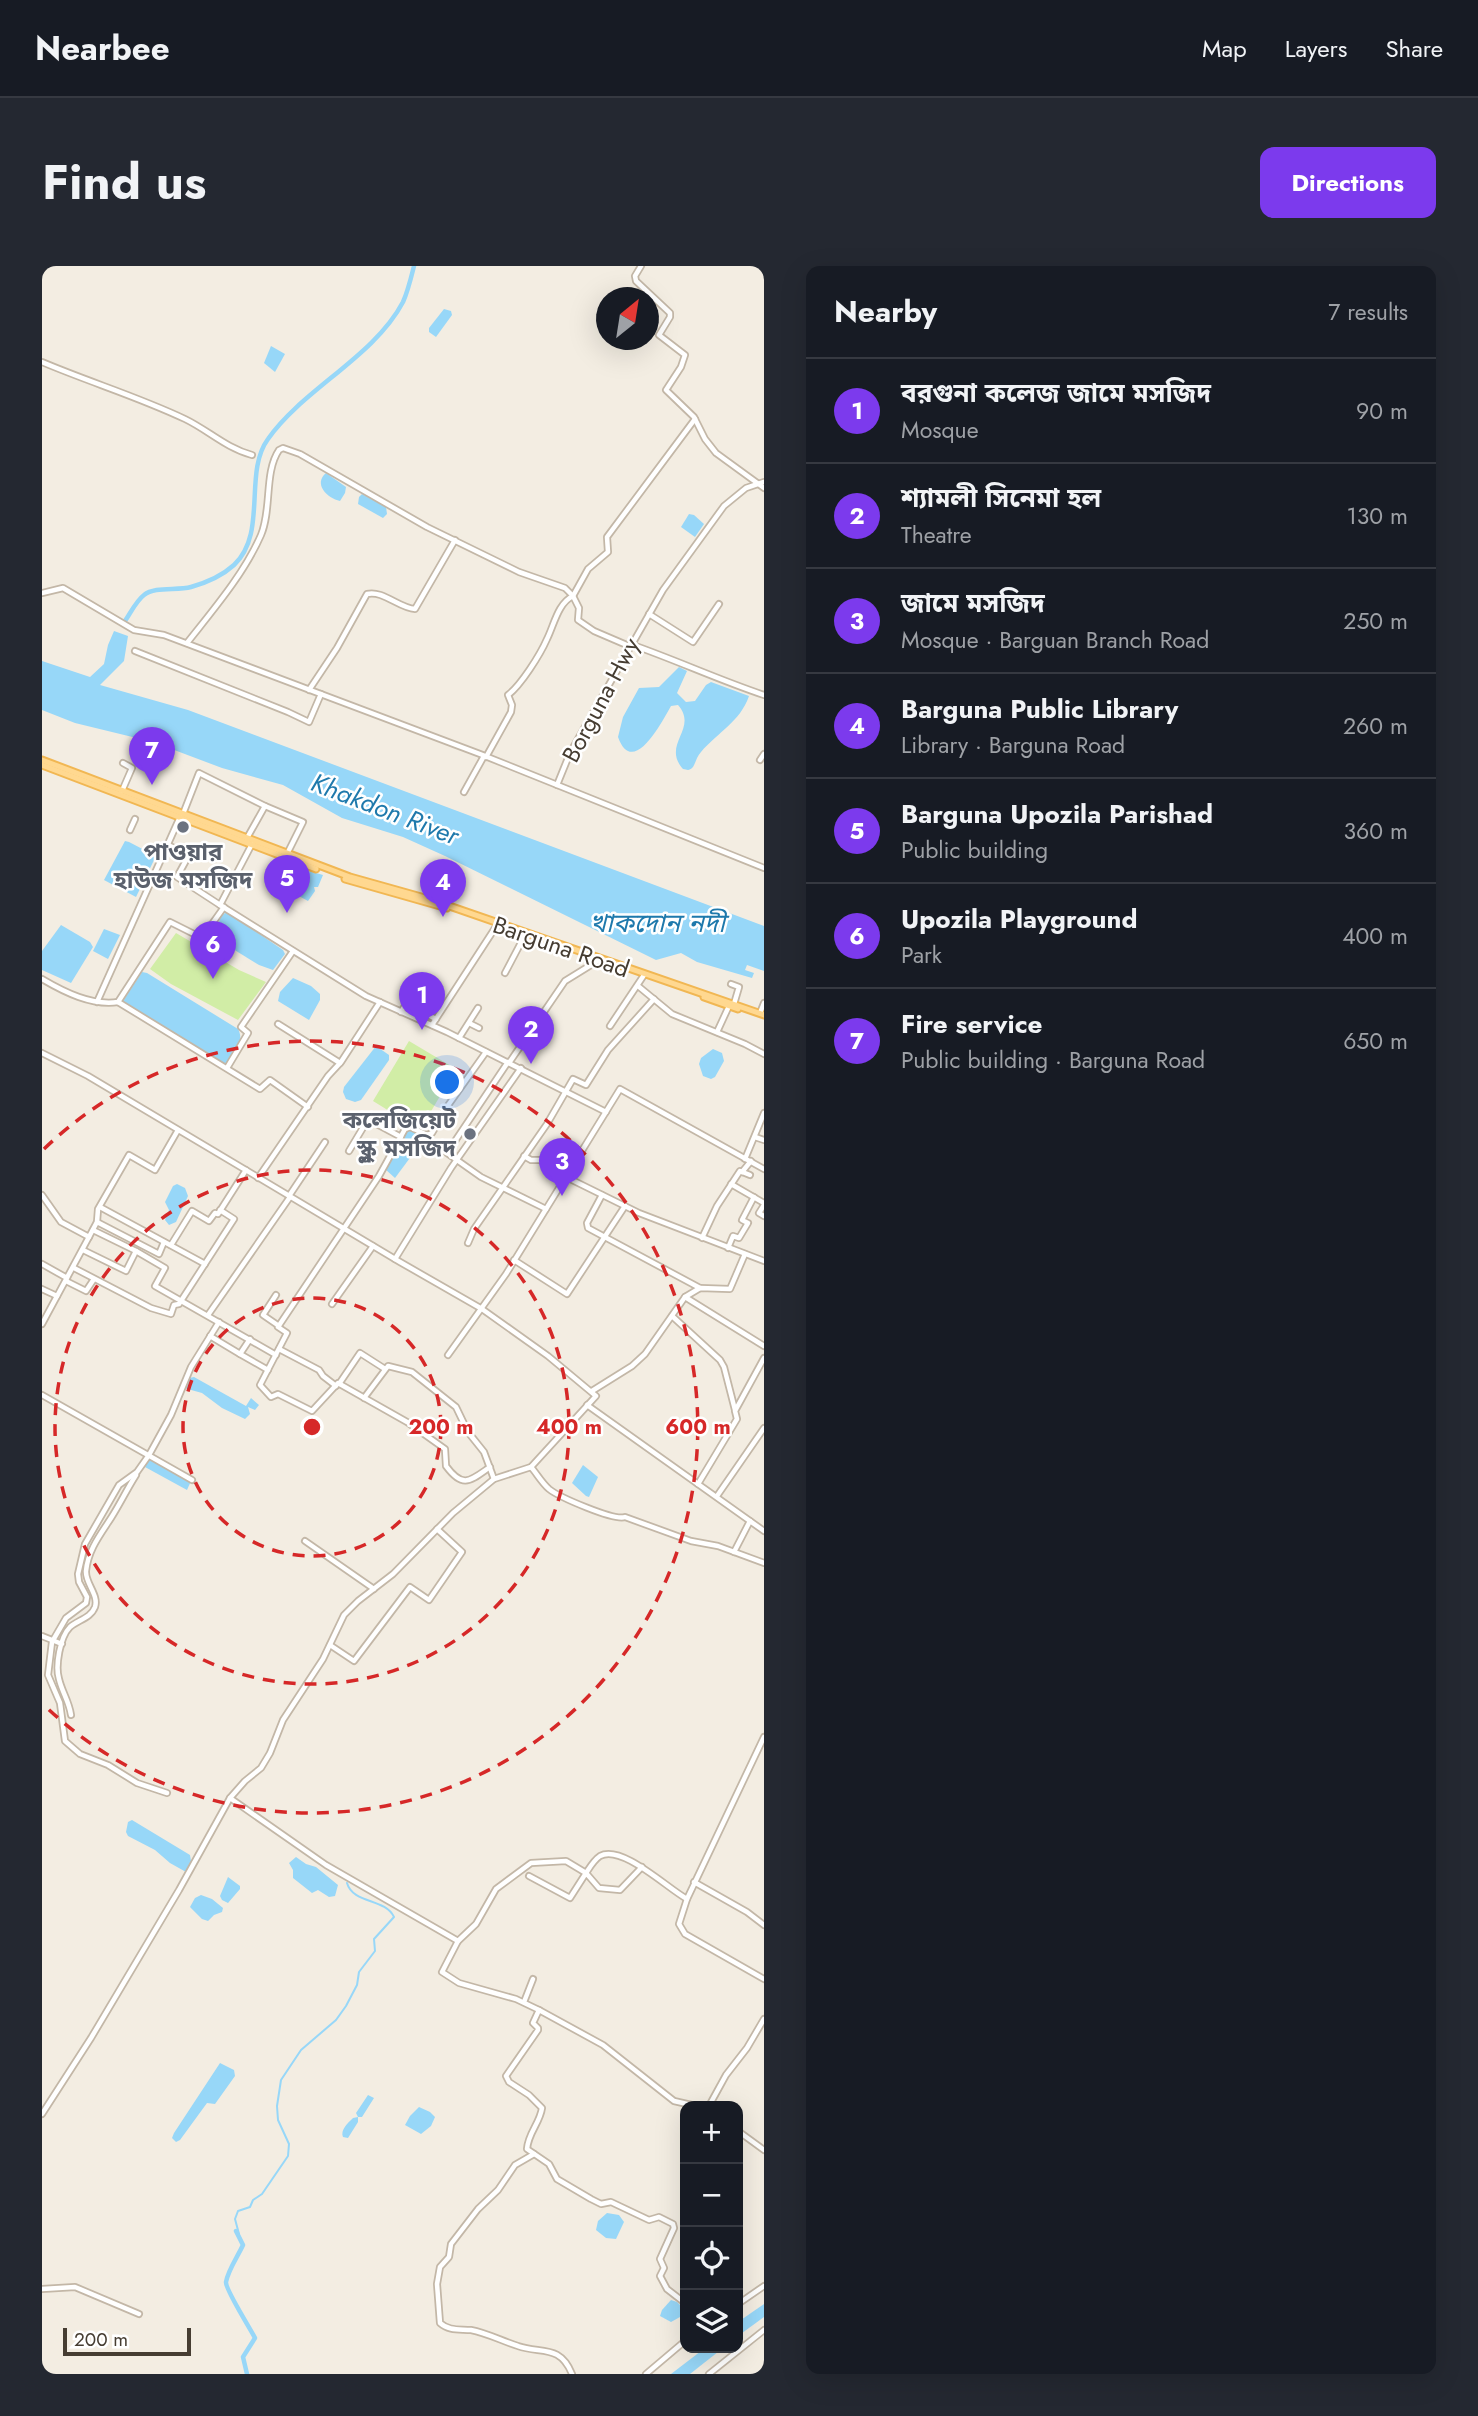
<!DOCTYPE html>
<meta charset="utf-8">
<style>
body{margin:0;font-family:Jost,"Noto Sans Bengali",sans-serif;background:#242831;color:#f1f3f6}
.controls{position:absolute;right:21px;bottom:21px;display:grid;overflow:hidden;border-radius:14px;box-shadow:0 7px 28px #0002}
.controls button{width:63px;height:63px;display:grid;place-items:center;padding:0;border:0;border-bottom:2px solid #363941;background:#171b24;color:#f1f3f6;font:35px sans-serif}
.compass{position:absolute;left:554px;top:21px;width:63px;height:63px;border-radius:50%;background:#171b24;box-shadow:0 7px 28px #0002;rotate:30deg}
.scale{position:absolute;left:21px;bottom:18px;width:128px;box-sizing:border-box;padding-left:7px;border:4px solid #463d32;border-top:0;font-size:19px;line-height:24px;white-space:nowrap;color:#463d32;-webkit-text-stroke:5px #fff;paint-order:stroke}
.you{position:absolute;left:406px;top:817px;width:24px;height:24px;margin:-18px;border:5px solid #fff;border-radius:50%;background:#1a73e8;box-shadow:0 0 0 10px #1a73e833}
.badge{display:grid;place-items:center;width:46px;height:46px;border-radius:50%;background:#7c3aed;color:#fff;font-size:23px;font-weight:700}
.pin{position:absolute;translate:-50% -58px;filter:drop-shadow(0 2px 4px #0008)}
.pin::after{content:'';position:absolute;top:37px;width:24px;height:21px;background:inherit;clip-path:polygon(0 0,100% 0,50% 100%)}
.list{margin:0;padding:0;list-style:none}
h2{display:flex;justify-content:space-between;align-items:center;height:91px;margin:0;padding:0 28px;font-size:30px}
h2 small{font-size:23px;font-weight:400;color:#9ea1a6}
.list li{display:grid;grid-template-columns:46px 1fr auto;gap:21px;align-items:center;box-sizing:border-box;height:105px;padding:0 28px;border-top:2px solid #363941}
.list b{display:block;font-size:26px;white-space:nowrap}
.list p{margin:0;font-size:23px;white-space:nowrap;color:#9ea1a6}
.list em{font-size:23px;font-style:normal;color:#9ea1a6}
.icon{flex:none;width:38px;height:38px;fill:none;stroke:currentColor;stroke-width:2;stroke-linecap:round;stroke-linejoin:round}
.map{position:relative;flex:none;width:722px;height:2108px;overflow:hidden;border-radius:14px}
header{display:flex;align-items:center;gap:42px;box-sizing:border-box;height:98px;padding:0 35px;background:#171b24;border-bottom:2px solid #363941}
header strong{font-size:33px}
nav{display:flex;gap:38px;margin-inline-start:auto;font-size:24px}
.intro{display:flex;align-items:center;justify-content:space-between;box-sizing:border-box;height:168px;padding:0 42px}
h1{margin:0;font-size:49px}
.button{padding:18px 32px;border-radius:14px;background:#7c3aed;color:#fff;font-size:24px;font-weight:700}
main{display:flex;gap:42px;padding:0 42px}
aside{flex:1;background:#171b24;border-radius:14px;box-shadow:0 7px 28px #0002}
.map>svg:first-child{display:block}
.green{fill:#d1eda6}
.water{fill:#97d7f8}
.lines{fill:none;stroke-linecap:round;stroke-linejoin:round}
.stream{stroke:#97d7f8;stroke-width:2}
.canal{stroke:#97d7f8;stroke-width:4.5}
.minor-casing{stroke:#c3b7a7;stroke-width:8}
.major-casing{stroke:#f1b753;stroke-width:9}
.minor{stroke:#fff;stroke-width:4.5}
.major{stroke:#ffd890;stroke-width:5}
.ring{fill:none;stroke:#d62828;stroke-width:3.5;stroke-dasharray:12 9}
.worship-dot{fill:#6b7280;stroke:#fff;stroke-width:2.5}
.labels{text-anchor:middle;stroke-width:5;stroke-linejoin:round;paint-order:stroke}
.street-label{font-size:24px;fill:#463d32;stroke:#fff}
.worship-label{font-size:24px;font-weight:bold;fill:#5b616d;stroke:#fff}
.water-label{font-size:26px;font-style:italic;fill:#1e79ac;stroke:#fff}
.centre{fill:#d62828;stroke:#fff;stroke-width:3.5}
.ring-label{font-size:21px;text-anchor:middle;font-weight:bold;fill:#d62828;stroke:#fff;stroke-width:5;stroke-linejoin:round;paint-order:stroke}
</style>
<header>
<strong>Nearbee</strong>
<nav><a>Map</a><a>Layers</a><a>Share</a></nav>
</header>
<div class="intro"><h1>Find us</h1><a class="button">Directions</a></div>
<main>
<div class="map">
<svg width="722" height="2108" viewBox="0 0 722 2108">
<rect width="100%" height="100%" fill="#f3ede2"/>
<g class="green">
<path d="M134,667L197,704L224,716L196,754L129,718L108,703Z"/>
<path d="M367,775L414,803L378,864L331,835Z"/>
</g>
<g class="water">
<path d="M402,43L409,45L410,49L394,71L387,66V62Z"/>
<path d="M229,80L243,88L233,106L222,97Z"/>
<path d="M284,207L304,221L303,227L298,235C285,232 271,218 284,207Z"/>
<path d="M320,228L344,241L345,248L341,252L316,238L317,231Z"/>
<path d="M647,248L652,249L662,258L653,271L639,261Z"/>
<path d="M72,365L86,370L82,395L58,419L146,444L722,660V705L705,699L703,704L712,707L710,712L655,696L639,687L614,694L403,590L361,571L300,552L241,519L180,502L111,476L33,457L0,444V395L48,411L62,398L66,379Z"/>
<path d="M637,401L645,405L635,427L644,436L653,435L664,419L669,416L707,430C698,456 676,466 659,486C655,490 654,496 651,501C647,505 646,504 641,503C619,478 657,463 636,439L629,440C621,454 591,513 576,471L581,451L597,422L617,421Z"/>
<path d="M83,575L87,576L114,590L94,631L62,614Z"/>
<path d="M250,600L281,609L276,621H272L273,625L266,635L240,621Z"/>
<path d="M185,646L241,684L243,688L231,704L217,699L170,670L180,649Z"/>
<path d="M19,659L48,676L51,681L29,717L0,704V685Z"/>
<path d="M62,663L78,669L66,693L51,685Z"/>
<path d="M100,706L105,707L196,763C203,775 192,789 186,799L183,800L83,738L81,735Z"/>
<path d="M251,712L269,720L278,728V734L267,754L236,735L238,726Z"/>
<path d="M334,780L347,789V794L319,834L313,836L304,833L301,826L302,821Z"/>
<path d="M671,783L680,787L682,795L673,811L669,813L661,810L657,798L659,792Z"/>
<path d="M367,862L381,868L382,873L353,912L343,903Z"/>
<path d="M135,918L143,922L146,930L134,956L127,959L123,954L127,944L123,936L131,920Z"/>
<path d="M152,1111L204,1140L209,1132L217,1139L213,1144L206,1141L208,1148L203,1153L180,1142L160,1127L142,1122L147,1112Z"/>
<path d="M108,1192L149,1215L145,1224L103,1201Z"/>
<path d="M541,1199L556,1211L547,1231L544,1230L530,1217Z"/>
<path d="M90,1554L148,1589L149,1595L144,1606L128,1597L113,1584L86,1570L84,1566L86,1556Z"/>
<path d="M254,1591L264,1598L274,1601L296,1619L293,1630L287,1631L276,1624L270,1627L251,1612V1604L247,1597Z"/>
<path d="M186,1611L198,1620V1623L186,1637L180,1634L178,1630Z"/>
<path d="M159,1629L170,1633L181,1642L180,1646L172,1649L166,1655L160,1653L148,1641L153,1632Z"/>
<path d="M178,1797L192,1804L193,1810L173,1838L165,1837L138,1874L134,1876L130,1872L132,1867Z"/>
<path d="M326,1829L332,1832L320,1851H316V1856L306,1872L301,1871C298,1864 306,1857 311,1852L316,1851L314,1847Z"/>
<path d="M377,1841L388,1846L393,1851L389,1860L379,1868L363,1859L368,1850Z"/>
<path d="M565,1947L577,1949L582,1956L574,1973L564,1972L554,1964L556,1955Z"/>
<path d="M629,2034L635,2036L642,2043L638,2051L629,2056L618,2050L620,2044Z"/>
<path d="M722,2038V2051L696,2070V2056Z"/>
<path d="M663,2082H681L648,2108H629Z"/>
</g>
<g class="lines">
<path class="stream" d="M197,1968L193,1953L196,1945L208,1941L211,1934L220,1928L246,1890L247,1878L236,1854L235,1840L239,1814L259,1784L294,1754L304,1740L315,1719L317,1706L333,1685L332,1673L352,1651C343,1632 311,1638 305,1617"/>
<g class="canal">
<path d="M83,355C88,348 94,335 102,329C113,320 135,325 149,321C163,317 181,309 192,299C226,267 201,207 226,173C261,123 332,91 361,36C366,25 369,12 372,0"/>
<path d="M194,1965L201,1979C196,1990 186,2004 184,2016C183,2023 208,2062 213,2072L201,2091L205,2108"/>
</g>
<defs>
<g id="minor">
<path d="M599,0L593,10L594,15L628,47V51L617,69L643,89L639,101L624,124L652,151L663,173L674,187L722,222"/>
<path d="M0,96C47,116 97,131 143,153C166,164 184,182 210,189"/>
<path d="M0,327L21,322L92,364L122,369L438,488L722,602"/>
<path d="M607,348L651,376L677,338"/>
<path d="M145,377C171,344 202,308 219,269C230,243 222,206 237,184L241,182L258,188L385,261L477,306L523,322L531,330L537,342L536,354L552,365L587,380"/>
<path d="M588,378C634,394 677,414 722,429"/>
<path d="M93,385L246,446L267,456L279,428"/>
<path d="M267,424L295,382L325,328C341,324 357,342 373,343L413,274"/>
<path d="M444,491L469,446L470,439L466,429C479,419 498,389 505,373C512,359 516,337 531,330L546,303L566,286L565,271L653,153"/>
<path d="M718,494L722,488"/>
<path d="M515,519L528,487L621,324L682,240L704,222L722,216"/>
<path d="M80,525L90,502L81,497"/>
<path d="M422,526L442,490"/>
<path d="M223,540L261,556L245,588"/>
<path d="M141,548L157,507L223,540L205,572"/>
<path d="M88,564L93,553"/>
<path d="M210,578L178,639L324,730L405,766L564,846"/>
<path d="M126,579L147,589L135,611L178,639"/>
<path d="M463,707L483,669"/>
<path d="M0,713C22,726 50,740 76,736L128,656L160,672L182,641"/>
<path d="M689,718L697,721L692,738"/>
<path d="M596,720L630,748L703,778L722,788"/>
<path d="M55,736L138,551"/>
<path d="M76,736L218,823L228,814L266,841"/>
<path d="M359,746L364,738L394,753"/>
<path d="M718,747L722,737"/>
<path d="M427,757L437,762"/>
<path d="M236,758L298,797"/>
<path d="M390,759L455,659"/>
<path d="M568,760L602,709"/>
<path d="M675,766L687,740"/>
<path d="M417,772L436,742"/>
<path d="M444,786L407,838L390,867L385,869L368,861L363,863L337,910L236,1061L245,1067L218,1119L229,1131L236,1128L270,1145L296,1117L365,1156L403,1183L404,1200C421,1223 428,1215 448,1201"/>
<path d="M0,787L46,810L358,996L440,1043L506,1090L554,1130L489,1201L452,1213L411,1247L351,1308L316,1335L302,1349L281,1393L241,1454L228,1487L219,1502L203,1515L188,1532L137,1624L49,1772L0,1848"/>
<path d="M466,796L405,887L439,911L504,943"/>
<path d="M467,797L523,715L557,694"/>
<path d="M185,802L206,767L199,761L251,685"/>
<path d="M713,871L722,874"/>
<path d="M307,885L325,855H329L359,871"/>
<path d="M482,890L489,894H498L524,911L597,947L722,995"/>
<path d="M703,893L722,847"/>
<path d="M700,906L709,895"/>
<path d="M216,912L286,810L299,796L338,736"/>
<path d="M689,918L722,937"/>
<path d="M0,929L19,956L47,971"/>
<path d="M560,929L545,957L546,962L658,1022"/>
<path d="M247,930L283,876"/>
<path d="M722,939L717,947L722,950"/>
<path d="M58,941L163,998"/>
<path d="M55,956L117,988L122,976"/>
<path d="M51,964L94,985"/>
<path d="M660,972L675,940L698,905L708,909"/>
<path d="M426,977L432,963L505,858L531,813L544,819L566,784L612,733"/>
<path d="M129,979L150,945L167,955L173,947L176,948L204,904"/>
<path d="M686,982L691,970L697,972L706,957L700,954L712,931"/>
<path d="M41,984L84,1005L94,985L123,1002L113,1020L234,1089"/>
<path d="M353,993L409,902L479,802"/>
<path d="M472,994L525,1028L583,940"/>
<path d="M0,998L25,1012"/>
<path d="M32,1002L109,1042L129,1048L132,1039L137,1038L192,953L178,944"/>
<path d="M24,1015L44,1025L52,1013"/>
<path d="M0,1023L15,1030"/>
<path d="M234,1029L221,1049L237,1060"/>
<path d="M643,1031L722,1080"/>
<path d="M290,1038L331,980"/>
<path d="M166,1049L248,931"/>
<path d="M630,1050L678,1094L682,1101L693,1144"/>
<path d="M0,1058L55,956L56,943L87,889L113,904L136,864"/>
<path d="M168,1070L198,1088"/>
<path d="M208,1073L198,1088L226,1104"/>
<path d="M237,1083L277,1104L281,1110L294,1120"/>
<path d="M406,1089L464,1008L578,823L722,903"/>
<path d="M297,1118L318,1087L343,1103"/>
<path d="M550,1125L590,1100L603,1088L643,1031L658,1022L688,1023L703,988"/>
<path d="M0,1129L150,1214"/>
<path d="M322,1132L346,1100L370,1106L414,1141L426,1166L442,1186L452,1213"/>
<path d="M545,1139L722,1265"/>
<path d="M489,1201C495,1208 500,1217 507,1223C517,1231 572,1255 583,1251L649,1275L676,1280L722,1297"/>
<path d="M656,1218L695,1153L693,1145L722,1092"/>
<path d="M675,1230L722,1162"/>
<path d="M263,1275L332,1323"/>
<path d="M692,1286L708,1255"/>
<path d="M0,1370L20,1378"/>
<path d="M288,1379L312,1395L368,1321L387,1334L420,1286L395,1263"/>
<path d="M29,1449C27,1435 20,1426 17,1413C13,1400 18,1371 28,1361C36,1354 49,1352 53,1341C57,1329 43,1317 44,1305C46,1284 58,1269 69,1252C78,1238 85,1223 94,1209"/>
<path d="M722,1471L645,1633L637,1658L643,1668L722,1713"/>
<path d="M125,1527L95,1517L66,1499L38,1488L23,1475L18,1437L6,1409L10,1376L24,1352L44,1337L45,1331L37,1316L36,1308L43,1278L77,1219L95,1206L107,1189L129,1149L149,1101L177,1056"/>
<path d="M188,1532L284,1599L416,1675"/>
<path d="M487,1610L528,1632L544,1607L557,1622L578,1624L600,1601"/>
<path d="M652,1616L705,1646L722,1659"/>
<path d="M645,1633C626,1623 580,1578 558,1590C552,1594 548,1601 544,1607L524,1595L489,1597L454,1623L434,1658L416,1675L400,1706L417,1717L474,1733L497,1744L561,1779L632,1835L654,1840"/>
<path d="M482,1736L491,1713"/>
<path d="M497,1744L491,1757L496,1762V1764L464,1810L467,1816L487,1829L500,1842C498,1857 486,1867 485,1883L507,1898L515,1913L549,1933L559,1938L569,1936L607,1954L617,1951L631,1958L632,1962L618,1993L622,2002L618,2010L625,2023L643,2037"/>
<path d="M667,1840L684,1809L705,1782L722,1753"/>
<path d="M696,1865L722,1884"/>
<path d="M492,1888L473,1899L456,1924L436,1943L409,1978L407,1991L398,2001L395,2018L398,2057C407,2065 417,2063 429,2064C445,2067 460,2075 476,2080C499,2088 518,2078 530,2108"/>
<path d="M0,2023L33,2021L97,2048"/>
<path d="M696,2038L722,2020"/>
<path d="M604,2108L643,2075"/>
<path d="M667,2108L722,2064"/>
</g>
<g id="major">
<path d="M0,494L308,611L390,634L722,749"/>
<path d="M0,499L274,603"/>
<path d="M303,613L405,642"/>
<path d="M662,731L696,743"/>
</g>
</defs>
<use href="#minor" class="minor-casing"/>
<use href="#major" class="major-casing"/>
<use href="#minor" class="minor"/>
<use href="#major" class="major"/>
</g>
<g class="ring">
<circle cx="270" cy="1161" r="129"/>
<circle cx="270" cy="1161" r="257"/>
<path d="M2 883A386 386 0 1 1 2 1439"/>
</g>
<g class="worship-dot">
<circle cx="141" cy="561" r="7"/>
<circle cx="428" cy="868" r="7"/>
</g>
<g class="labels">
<g class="street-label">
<text transform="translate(559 434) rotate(-62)" y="8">Borguna Hwy</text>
<text transform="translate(519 681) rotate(19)" y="8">Barguna Road</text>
</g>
<g class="worship-label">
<text x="141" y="594">পাওয়ার<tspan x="141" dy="28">হাউজ মসজিদ</tspan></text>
<text x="414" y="862" text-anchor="end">কলেজিয়েট<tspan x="414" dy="28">স্কুল মসজিদ</tspan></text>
</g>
<g class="water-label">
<text transform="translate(343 543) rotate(21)" y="9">Khakdon River</text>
<text x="615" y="666">খাকদোন নদী</text>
</g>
</g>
<circle cx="270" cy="1161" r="10" class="centre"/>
<g class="ring-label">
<text x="399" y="1168">200 m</text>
<text x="527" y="1168">400 m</text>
<text x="656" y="1168">600 m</text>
</g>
</svg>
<div class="controls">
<button>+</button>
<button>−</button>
<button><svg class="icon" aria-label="locate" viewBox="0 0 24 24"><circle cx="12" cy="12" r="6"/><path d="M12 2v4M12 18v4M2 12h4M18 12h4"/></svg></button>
<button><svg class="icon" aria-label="layers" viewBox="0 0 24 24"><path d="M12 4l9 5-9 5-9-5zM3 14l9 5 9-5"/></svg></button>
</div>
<svg class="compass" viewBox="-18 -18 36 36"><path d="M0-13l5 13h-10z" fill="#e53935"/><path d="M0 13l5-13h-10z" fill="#9ea1a6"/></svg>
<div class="scale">200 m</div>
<div class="you"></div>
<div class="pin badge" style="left:380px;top:764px">1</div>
<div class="pin badge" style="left:489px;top:798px">2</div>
<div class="pin badge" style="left:520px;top:930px">3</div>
<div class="pin badge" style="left:401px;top:651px">4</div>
<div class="pin badge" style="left:245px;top:647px">5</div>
<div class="pin badge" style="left:171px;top:713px">6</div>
<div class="pin badge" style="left:110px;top:519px">7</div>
</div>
<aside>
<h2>Nearby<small>7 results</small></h2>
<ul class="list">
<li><span class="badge">1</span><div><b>বরগুনা কলেজ জামে মসজিদ</b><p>Mosque</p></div><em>90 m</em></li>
<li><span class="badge">2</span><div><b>শ্যামলী সিনেমা হল</b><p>Theatre</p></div><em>130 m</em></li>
<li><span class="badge">3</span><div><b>জামে মসজিদ</b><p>Mosque · Barguan Branch Road</p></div><em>250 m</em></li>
<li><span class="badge">4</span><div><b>Barguna Public Library</b><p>Library · Barguna Road</p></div><em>260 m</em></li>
<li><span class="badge">5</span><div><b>Barguna Upozila Parishad</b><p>Public building</p></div><em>360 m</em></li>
<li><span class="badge">6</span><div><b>Upozila Playground</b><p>Park</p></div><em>400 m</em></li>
<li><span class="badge">7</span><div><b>Fire service</b><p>Public building · Barguna Road</p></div><em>650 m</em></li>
</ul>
</aside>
</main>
